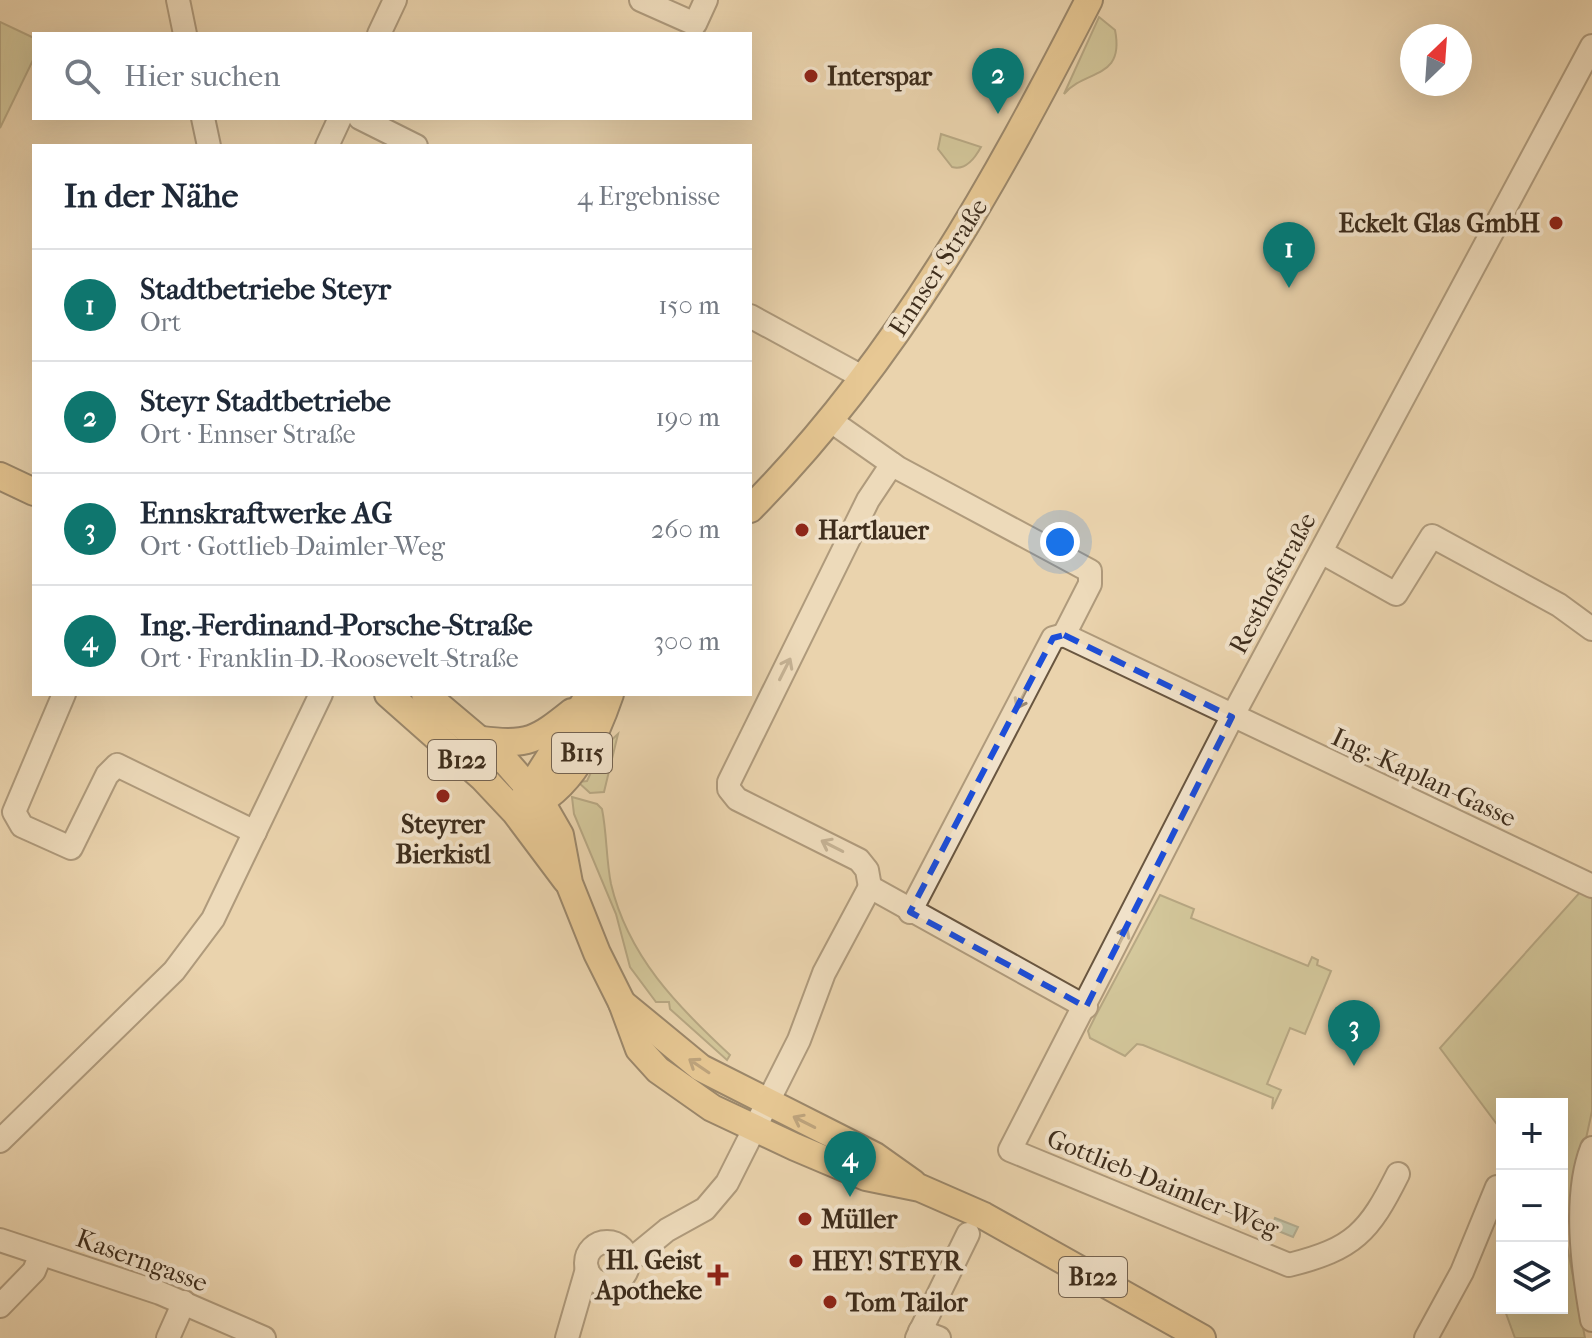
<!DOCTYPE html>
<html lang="de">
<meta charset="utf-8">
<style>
body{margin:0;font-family:"IM FELL French Canon",serif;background:#f6f6f7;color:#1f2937}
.controls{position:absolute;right:24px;bottom:24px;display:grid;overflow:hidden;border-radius:0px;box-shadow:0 8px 32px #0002}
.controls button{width:72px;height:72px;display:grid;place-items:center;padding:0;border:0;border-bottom:2px solid #e0e1e3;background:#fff;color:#1f2937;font:40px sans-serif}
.compass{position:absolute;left:1400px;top:24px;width:72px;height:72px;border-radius:50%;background:#fff;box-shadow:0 8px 32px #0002;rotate:25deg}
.you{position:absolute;left:1060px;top:542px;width:28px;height:28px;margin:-20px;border:6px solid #fff;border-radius:50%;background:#1a73e8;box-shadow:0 0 0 12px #1a73e833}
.badge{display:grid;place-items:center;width:52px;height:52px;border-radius:50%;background:#0f766e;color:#fff;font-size:26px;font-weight:700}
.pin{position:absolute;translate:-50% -66px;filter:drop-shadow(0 2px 4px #0008)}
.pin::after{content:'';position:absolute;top:42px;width:28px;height:24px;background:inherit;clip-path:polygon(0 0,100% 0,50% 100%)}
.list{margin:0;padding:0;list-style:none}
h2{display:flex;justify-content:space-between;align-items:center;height:104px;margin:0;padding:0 32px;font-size:34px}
h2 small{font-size:26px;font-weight:400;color:#747a83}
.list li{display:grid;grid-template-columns:52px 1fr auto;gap:24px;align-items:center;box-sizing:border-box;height:112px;padding:0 32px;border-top:2px solid #e0e1e3}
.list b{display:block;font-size:30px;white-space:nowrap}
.list p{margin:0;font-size:26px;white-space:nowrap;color:#747a83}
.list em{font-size:26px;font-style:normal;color:#747a83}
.icon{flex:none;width:44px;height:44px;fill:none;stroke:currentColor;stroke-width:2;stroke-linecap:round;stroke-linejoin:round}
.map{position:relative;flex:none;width:1592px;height:1338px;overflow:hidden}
.search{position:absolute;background:#fff;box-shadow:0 8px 32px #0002;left:32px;top:32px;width:720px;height:88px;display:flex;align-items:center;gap:20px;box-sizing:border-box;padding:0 28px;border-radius:0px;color:#747a83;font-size:30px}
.panel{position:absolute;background:#fff;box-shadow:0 8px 32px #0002;left:32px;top:144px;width:720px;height:552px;border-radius:0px}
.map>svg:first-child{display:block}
.green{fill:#bbbb87;stroke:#7c7452;stroke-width:2}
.water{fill:#98b8aa;stroke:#748071;stroke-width:2}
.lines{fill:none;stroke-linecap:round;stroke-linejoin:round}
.minor-casing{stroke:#695640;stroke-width:26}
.major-casing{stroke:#3e2d1c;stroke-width:30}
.minor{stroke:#f1e2ca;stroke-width:22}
.major{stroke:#e5ba76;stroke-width:26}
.oneway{stroke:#988873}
.oneway2{stroke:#896c44}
.marked{fill:none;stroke:#1d4ed8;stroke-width:6;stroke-dasharray:16 10;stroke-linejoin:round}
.poi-dot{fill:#8f2418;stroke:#f1e2ca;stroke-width:3}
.labels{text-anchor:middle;stroke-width:8;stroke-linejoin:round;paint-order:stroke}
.shield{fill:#f1e2ca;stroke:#746350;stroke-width:2}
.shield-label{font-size:24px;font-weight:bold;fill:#3e2d1c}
.poi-label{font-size:26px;font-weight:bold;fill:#3e2d1c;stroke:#f1e2ca;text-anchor:start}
.street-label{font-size:26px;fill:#3e2d1c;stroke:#f1e2ca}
</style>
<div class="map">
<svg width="1592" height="1338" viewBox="0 0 1592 1338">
<rect width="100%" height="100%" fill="#ead3ad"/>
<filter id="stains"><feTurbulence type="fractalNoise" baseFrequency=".0025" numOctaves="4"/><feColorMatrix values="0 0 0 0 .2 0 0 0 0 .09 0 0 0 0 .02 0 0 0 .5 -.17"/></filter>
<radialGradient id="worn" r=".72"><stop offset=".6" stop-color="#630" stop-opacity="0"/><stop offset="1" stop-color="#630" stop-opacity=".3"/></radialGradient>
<g class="green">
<path d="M1099,17L1115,30C1125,80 1085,69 1064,94Z"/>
<path d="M0,22L34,38V58L0,128Z"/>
<path d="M941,134L981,147C975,158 966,171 952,167L938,149Z"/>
<path d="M618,734L604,792L590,793L578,782L587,781L594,766V756Z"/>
<path d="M572,797L597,804L602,809C607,834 606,859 611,884C628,956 677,1006 730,1055L727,1060L670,1009L669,1002H656L630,967L616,914L574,814Z"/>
<path d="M1592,879V1111L1565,1235L1585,1338H1515L1504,1308H1562V1104H1502V1131L1440,1048Z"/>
<path d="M1160,895L1194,909L1191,918L1308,966L1312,957L1318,960L1317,965L1331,971L1305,1034L1290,1028L1267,1084L1281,1090L1272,1109L1273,1098L1143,1045L1137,1044L1125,1056L1090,1038L1088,1031L1095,1017Z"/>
</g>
<path class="water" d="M1275,1218L1298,1227L1293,1237L1271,1228Z"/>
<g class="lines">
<defs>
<g id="minor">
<path d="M178,0L185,34"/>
<path d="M641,0L695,24L706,0"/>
<path d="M379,34L395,0"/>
<path d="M203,118L209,146"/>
<path d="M360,118L416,146"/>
<path d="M327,146L340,118"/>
<path d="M750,316L864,378"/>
<path d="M831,421L898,468L1090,571V584L1064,635"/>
<path d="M1321,552L1396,594L1432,536L1559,605L1592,629"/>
<path d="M1064,635L1592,886"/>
<path d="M64,694L14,812L22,826L71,848L107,775L117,765L255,832"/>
<path d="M870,887L867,870L859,860L737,799L729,789V782L868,500L892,464"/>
<path d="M870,887L1086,1007"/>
<path d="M910,912L1053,638L1064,635"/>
<path d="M0,1141L174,971L213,919L321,694"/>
<path d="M1592,1148C1573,1196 1583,1270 1592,1320"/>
<path d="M1398,1174C1369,1232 1354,1249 1289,1265L1010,1150L1232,717L1592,46"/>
<path d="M0,1240L160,1293L264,1338"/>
<circle cx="607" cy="1263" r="21"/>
<path d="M628,1262L667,1230L705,1209L727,1183L799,1040L824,973L870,887"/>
<path d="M0,1306L34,1271L41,1254"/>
<path d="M920,1331L939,1338"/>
<path d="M168,1338L184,1302"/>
<path d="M567,1338L587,1269"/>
<path d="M917,1338L968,1234"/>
<path d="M1426,1338L1462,1272L1497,1187"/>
</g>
<g id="major">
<path d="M0,476L34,492"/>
<path d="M750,509C897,361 995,183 1089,0"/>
<path d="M388,694L483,778L515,812L566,880"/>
<path d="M425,694L507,763L541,802L560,835L569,883L597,953L622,1003L639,1049L658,1070L712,1108L795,1147L866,1177L920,1188L984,1216L1202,1338"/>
<path d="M482,740C528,746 537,740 572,712"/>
<path d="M523,799L584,703L594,694"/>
<path d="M526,808C571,791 595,738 610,694"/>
<path d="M622,1003L701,1068L875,1156L913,1183"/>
</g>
</defs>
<use href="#minor" class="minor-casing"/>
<use href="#major" class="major-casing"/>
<use href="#minor" class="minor"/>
<use href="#major" class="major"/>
</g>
<defs><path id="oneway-shaft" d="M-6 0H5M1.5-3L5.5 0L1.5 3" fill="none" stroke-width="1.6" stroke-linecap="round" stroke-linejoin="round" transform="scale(2)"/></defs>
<g class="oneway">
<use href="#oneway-shaft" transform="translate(785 669) rotate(-63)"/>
<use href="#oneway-shaft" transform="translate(1022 698) rotate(117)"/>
<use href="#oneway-shaft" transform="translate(832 846) rotate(-153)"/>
<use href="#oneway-shaft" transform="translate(1122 938) rotate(-63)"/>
</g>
<g class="oneway2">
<use href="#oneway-shaft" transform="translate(699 1066) rotate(-146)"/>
<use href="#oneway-shaft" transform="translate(804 1122) rotate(-153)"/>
</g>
<path d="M0 0H1592V1338H0ZM1064,635L1232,717L1086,1007L910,912L1053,638Z" fill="#ead3ad" fill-opacity=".55" fill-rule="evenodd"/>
<path class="marked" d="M1064,635L1232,717L1086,1007L910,912L1053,638Z"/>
<g class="poi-dot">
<circle cx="811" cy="76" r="8"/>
<circle cx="1556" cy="223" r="8"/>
<circle cx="802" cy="530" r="8"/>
<circle cx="443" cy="796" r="8"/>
<circle cx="805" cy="1219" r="8"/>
<circle cx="796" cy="1261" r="8"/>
<path d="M714 1263h8v8h8v8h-8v8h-8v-8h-8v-8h8z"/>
<circle cx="830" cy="1302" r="8"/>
</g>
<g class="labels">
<g class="shield">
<rect x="552" y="733" width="60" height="40" rx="6"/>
<rect x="428" y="740" width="68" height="40" rx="6"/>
<rect x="1059" y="1257" width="68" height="40" rx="6"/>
</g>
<g class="shield-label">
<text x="582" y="761">B115</text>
<text x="462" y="768">B122</text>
<text x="1093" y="1285">B122</text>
</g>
<g class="poi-label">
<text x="827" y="85">Interspar</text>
<text x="1540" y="232" text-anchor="end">Eckelt Glas GmbH</text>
<text x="818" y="539">Hartlauer</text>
<text x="443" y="833" text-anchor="middle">Steyrer<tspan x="443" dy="30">Bierkistl</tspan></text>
<text x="821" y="1228">Müller</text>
<text x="702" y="1269" text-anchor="end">Hl. Geist<tspan x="702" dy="30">Apotheke</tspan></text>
<text x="812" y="1270">HEY! STEYR</text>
<text x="846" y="1311">Tom Tailor</text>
</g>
<g class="street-label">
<text transform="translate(938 267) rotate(-57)" y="9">Ennser Straße</text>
<text transform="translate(1272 583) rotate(-62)" y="9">Resthofstraße</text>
<text transform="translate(1424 777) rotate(25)" y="9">Ing.-Kaplan-Gasse</text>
<text transform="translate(1163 1183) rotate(22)" y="9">Gottlieb-Daimler-Weg</text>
<text transform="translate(142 1260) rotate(20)" y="9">Kaserngasse</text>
</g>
</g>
<rect width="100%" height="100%" filter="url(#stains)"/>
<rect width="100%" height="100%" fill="url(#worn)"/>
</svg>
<div class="controls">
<button>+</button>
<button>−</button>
<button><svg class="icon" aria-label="layers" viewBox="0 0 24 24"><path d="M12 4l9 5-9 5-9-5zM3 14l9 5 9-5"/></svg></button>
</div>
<svg class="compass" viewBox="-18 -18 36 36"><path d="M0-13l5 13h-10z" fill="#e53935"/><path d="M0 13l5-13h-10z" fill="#747a83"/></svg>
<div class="you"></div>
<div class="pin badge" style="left:1289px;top:288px">1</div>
<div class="pin badge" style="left:998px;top:114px">2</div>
<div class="pin badge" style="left:1354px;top:1066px">3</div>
<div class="pin badge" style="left:850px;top:1197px">4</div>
<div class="search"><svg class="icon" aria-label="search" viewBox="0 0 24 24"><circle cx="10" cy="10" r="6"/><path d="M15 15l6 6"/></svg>Hier suchen</div>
<section class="panel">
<h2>In der Nähe<small>4 Ergebnisse</small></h2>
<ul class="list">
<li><span class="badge">1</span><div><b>Stadtbetriebe Steyr</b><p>Ort</p></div><em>150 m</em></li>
<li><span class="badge">2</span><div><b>Steyr Stadtbetriebe</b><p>Ort · Ennser Straße</p></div><em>190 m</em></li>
<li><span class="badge">3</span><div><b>Ennskraftwerke AG</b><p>Ort · Gottlieb-Daimler-Weg</p></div><em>260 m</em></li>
<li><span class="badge">4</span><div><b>Ing.-Ferdinand-Porsche-Straße</b><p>Ort · Franklin-D.-Roosevelt-Straße</p></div><em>300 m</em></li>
</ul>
</section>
</div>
